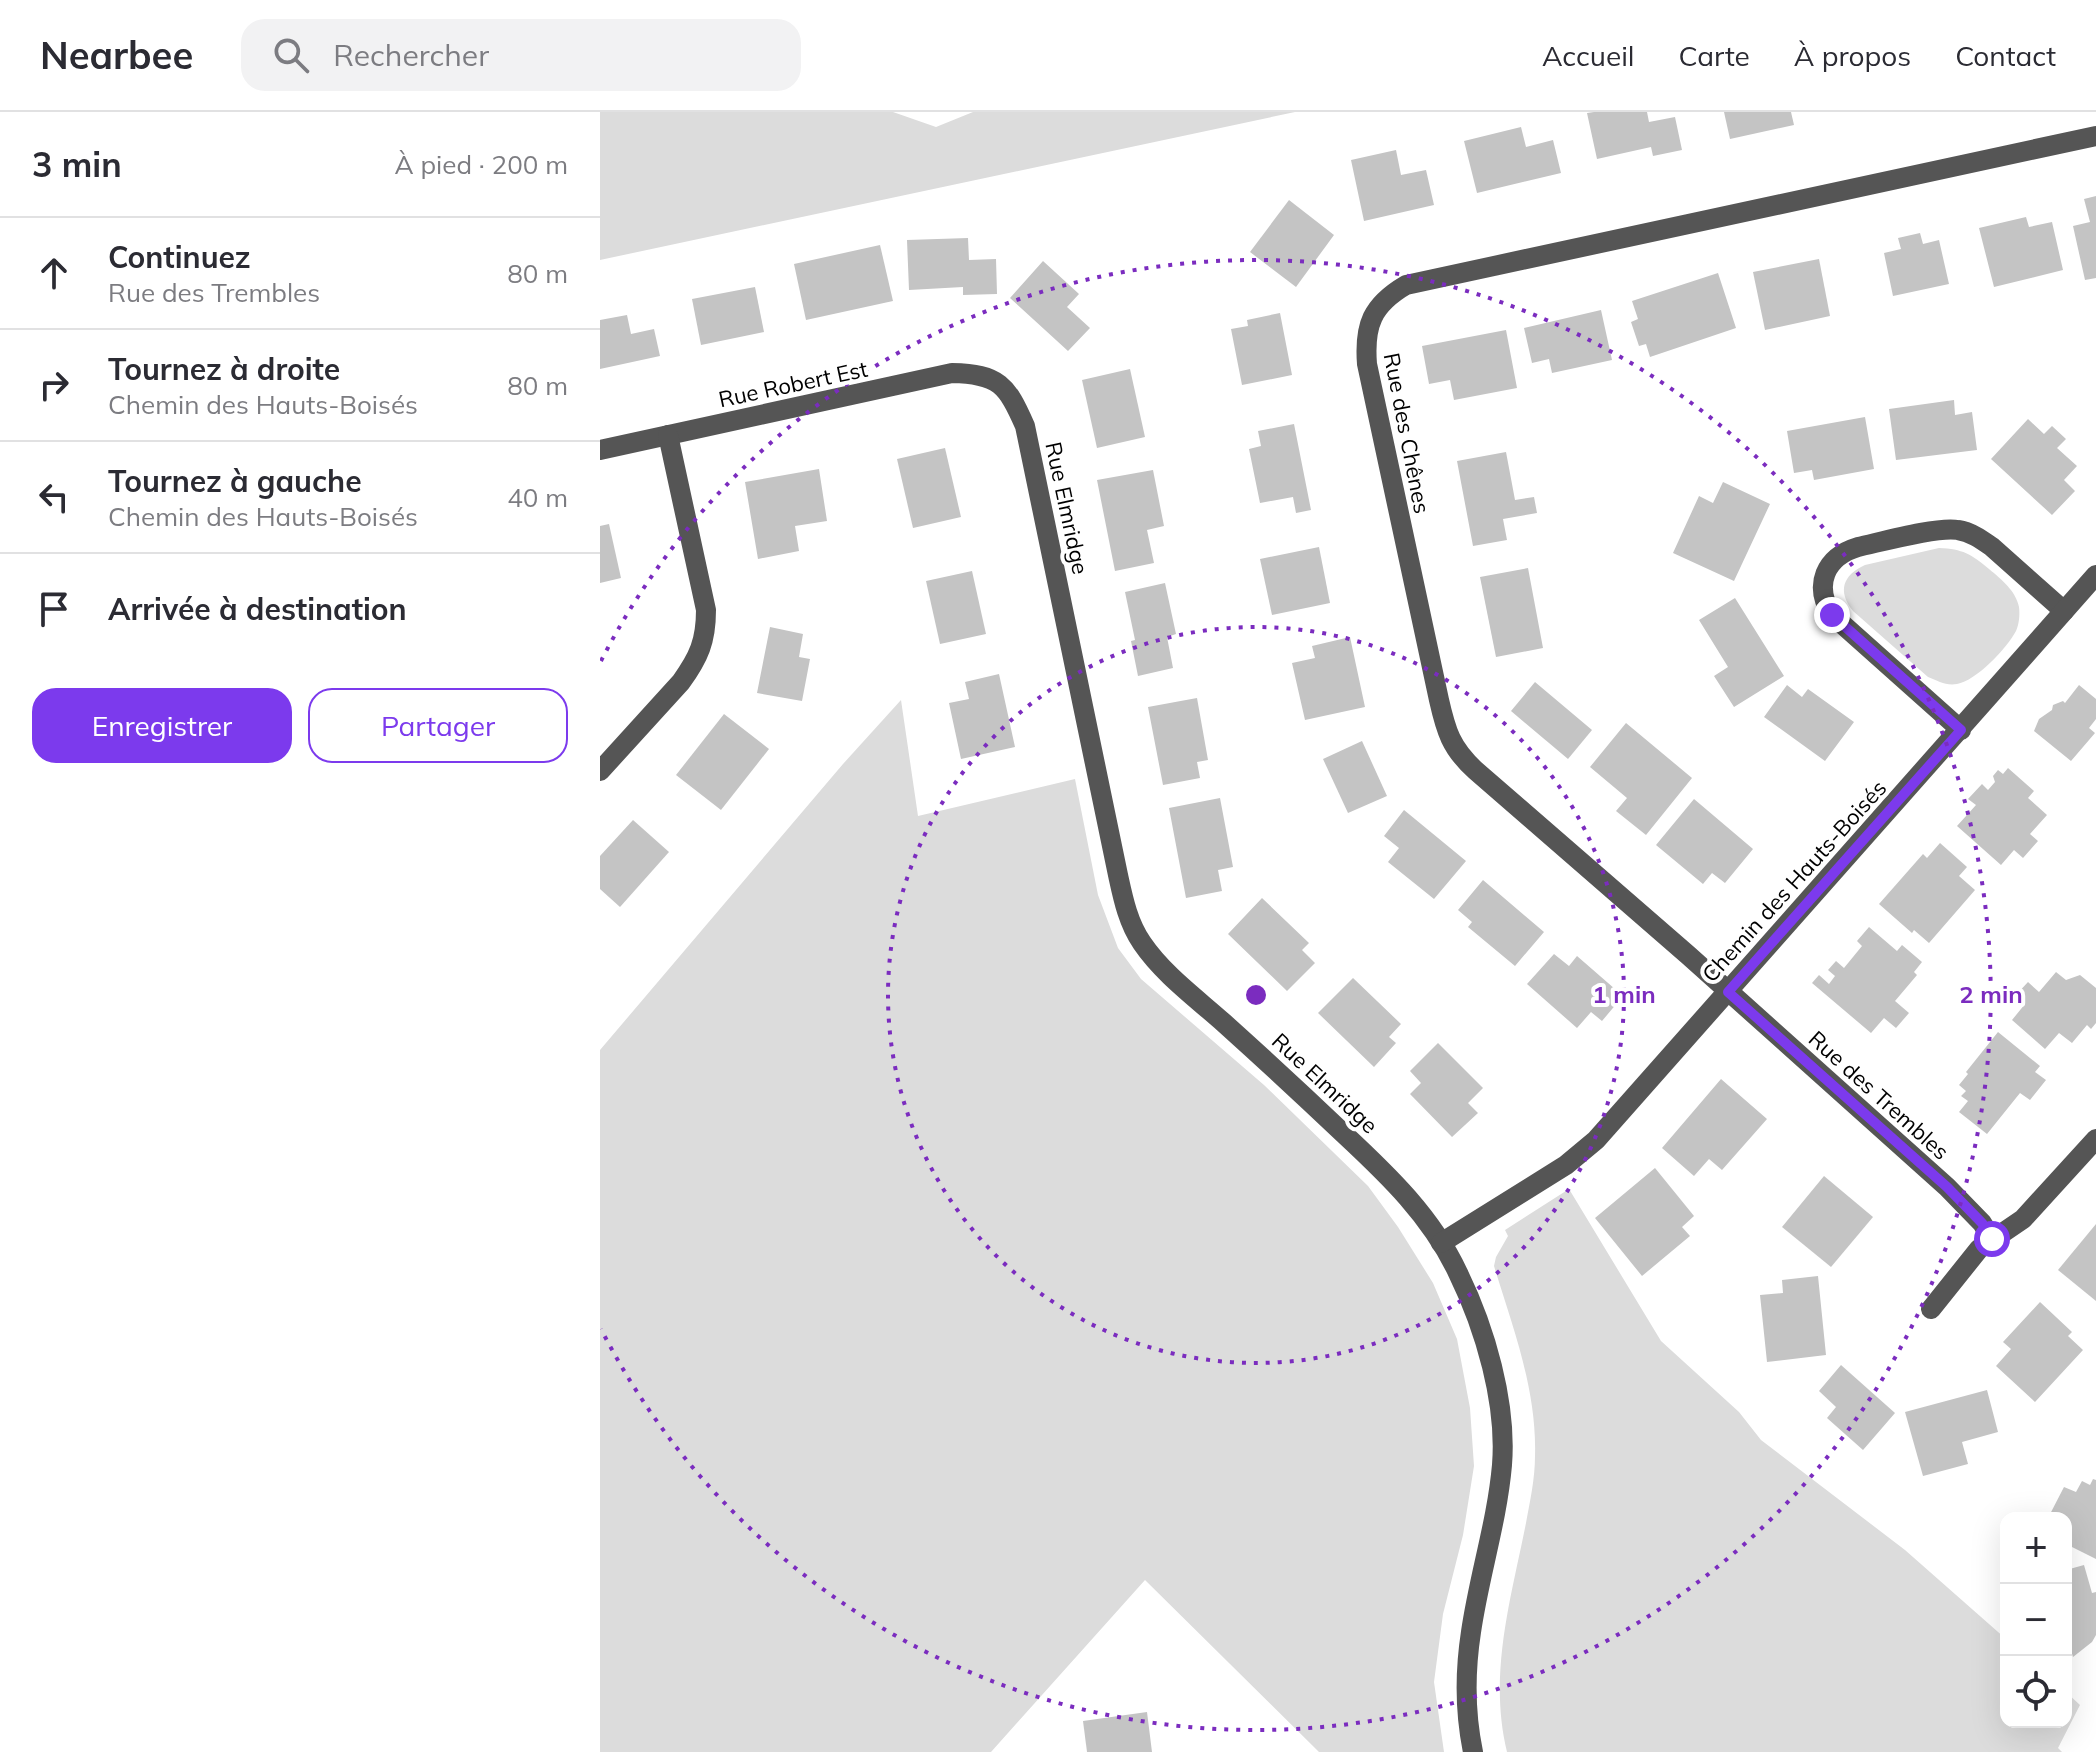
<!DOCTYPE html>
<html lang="fr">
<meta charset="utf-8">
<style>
body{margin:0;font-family:Mulish,sans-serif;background:#f2f2f3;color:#2b2b33}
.controls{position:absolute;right:24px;bottom:24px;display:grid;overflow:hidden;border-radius:16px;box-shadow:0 8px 32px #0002}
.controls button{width:72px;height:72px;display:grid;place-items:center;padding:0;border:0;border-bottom:2px solid #e1e1e2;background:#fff;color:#2b2b33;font:40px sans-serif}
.stop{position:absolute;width:24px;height:24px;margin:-18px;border:6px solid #7c3aed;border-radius:50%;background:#fff}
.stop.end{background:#7c3aed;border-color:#fff;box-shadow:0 2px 8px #0008}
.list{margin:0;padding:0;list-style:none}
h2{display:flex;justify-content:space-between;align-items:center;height:104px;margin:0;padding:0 32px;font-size:34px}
h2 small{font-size:26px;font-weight:400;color:#7c7c81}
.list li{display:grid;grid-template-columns:52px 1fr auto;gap:24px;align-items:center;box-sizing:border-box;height:112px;padding:0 32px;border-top:2px solid #e1e1e2}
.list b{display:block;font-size:30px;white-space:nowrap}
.list p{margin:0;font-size:26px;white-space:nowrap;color:#7c7c81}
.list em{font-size:26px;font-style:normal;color:#7c7c81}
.actions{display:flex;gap:16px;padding:24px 32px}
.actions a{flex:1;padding:18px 0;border:2px solid #7c3aed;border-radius:24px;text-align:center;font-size:28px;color:#7c3aed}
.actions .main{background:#7c3aed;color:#fff}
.icon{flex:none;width:44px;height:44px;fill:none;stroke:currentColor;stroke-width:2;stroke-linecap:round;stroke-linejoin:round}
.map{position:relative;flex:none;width:1496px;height:1640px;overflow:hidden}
header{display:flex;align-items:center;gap:48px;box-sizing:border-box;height:112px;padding:0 40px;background:#fff;border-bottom:2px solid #e1e1e2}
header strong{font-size:38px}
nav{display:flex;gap:44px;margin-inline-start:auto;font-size:28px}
.search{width:560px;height:72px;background:#f2f2f3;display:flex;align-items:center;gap:20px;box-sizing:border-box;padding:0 28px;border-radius:24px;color:#7c7c81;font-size:30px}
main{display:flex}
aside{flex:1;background:#fff}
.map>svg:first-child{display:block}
.green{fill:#dcdcdc}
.building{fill:#c4c4c4}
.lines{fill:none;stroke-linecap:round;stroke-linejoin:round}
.minor{stroke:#555;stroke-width:20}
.route{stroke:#7c3aed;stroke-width:10}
.ring{fill:none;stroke:#7b2cbf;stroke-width:4;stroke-dasharray:4 8}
.labels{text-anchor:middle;stroke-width:8;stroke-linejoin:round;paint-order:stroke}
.street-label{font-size:22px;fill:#000;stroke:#fff}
.centre{fill:#7b2cbf;stroke:#fff;stroke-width:4}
.ring-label{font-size:24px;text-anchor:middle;font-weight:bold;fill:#7b2cbf;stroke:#fff;stroke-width:8;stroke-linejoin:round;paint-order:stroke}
</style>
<header>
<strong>Nearbee</strong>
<div class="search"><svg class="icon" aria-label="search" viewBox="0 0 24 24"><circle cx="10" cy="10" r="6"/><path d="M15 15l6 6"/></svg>Rechercher</div>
<nav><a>Accueil</a><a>Carte</a><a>À propos</a><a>Contact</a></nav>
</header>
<main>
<aside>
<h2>3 min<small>À pied · 200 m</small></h2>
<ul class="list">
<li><svg class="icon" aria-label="ahead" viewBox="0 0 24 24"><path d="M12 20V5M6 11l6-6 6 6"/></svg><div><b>Continuez</b><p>Rue des Trembles</p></div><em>80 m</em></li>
<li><svg class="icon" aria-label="right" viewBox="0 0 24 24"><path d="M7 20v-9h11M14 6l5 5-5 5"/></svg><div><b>Tournez à droite</b><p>Chemin des Hauts-Boisés</p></div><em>80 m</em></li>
<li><svg class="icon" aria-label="left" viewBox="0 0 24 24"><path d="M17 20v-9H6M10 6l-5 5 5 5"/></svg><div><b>Tournez à gauche</b><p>Chemin des Hauts-Boisés</p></div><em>40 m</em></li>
<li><svg class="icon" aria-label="arrive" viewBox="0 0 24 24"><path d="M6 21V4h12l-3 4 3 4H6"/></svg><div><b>Arrivée à destination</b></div></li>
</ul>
<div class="actions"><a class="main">Enregistrer</a><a>Partager</a></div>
</aside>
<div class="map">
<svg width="1496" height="1640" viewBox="0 0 1496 1640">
<rect width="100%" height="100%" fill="#fff"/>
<g class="green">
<path d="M0,0H293L336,15L373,0H695L0,148Z"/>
<path d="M1339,436C1363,437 1371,442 1389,457C1401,467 1416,479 1419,495C1420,503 1419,512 1416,519C1407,536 1376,569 1357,572C1346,574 1338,569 1328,565L1253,499C1237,479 1243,463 1265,453Z"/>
<path d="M301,588L318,704L475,667L498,783L518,836L541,867L664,973L768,1074L798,1115L833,1171L857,1227L870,1296L874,1354L863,1423L843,1502L834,1570L844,1640H719L545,1468L391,1640H0V938L243,652Z"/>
<path d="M969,1077L1061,1229L1139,1300L1161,1328L1305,1438L1406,1527V1610H1466V1580L1480,1593L1458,1636L1462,1640H907C888,1562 911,1487 926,1411C930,1389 935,1367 935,1344C937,1278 913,1216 894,1154L896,1145L908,1124L905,1118Z"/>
</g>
<g class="building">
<path d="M994,0H1047L1049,10L1075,5L1082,38L1053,44L1051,35L997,47L987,1Z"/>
<path d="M1124,0H1191L1194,13L1130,27Z"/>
<path d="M921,15L926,35L953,28L961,61L877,81L864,29Z"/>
<path d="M796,38L801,63L826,58L834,93L764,109L751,48Z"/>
<path d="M1496,84V166L1485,168L1473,114L1490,110L1484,87Z"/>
<path d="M689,88L734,123L696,175L650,140Z"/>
<path d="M1426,105L1429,115L1452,110L1463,158L1394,175L1379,116Z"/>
<path d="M1320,121L1323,132L1339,128L1349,172L1293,184L1284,141L1301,137L1298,126Z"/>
<path d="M368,126L369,148L396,147L397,182L363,183V175L309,178L307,128Z"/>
<path d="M280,133L293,189L206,208L194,152Z"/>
<path d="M1219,147L1230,204L1165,218L1153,160Z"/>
<path d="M443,149L479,182L467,195L490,216L468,239L410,186Z"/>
<path d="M1118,161L1136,216L1050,245L1046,232L1039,234L1031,210L1038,207L1032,189Z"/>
<path d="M155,175L164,220L101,233L92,187Z"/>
<path d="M1001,198L1012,248L952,261L949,247L932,251L924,216Z"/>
<path d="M680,201L692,263L642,273L631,217L648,214L647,208Z"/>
<path d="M27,203L31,222L54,217L60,244L0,257V208Z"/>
<path d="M906,218L917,276L854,288L850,268L829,272L822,234Z"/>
<path d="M530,257L545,325L497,336L482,268Z"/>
<path d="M1354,288L1355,303L1372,300L1377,338L1296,348L1289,297Z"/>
<path d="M1265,305L1274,357L1214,368L1212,358L1194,361L1187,319Z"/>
<path d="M1428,307L1444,322L1452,314L1466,327L1457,336L1477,354L1464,368L1475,379L1452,403L1391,347Z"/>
<path d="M694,312L711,398L696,401L693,385L660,391L649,337L661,334L658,319Z"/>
<path d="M345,336L361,405L313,416L297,347Z"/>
<path d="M906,340L915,388L934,385L937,401L903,407L907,428L873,434L857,349Z"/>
<path d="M219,357L227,409L195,414L199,439L158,447L145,370Z"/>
<path d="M553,358L564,414L547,418L554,451L515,459L497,368Z"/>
<path d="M1123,370L1170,392L1134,469L1073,441L1099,384L1113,391Z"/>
<path d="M9,412L21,466L0,471V414Z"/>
<path d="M719,435L730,491L672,503L660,447Z"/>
<path d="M928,456L943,536L896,545L880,465Z"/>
<path d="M372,459L386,522L340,532L326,469Z"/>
<path d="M565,471L576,522L567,525L573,556L538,564L531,529L535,528L525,480Z"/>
<path d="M1135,486L1184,564L1134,595L1114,564L1128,555L1099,508Z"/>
<path d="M170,515L203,522L199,545L210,547L202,589L157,581Z"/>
<path d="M750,525L765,595L705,608L692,551L715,546L712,534Z"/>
<path d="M399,562L415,635L361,647L349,591L369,587L365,570Z"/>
<path d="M935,570L992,618L968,647L911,599Z"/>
<path d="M1187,573L1202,585L1208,577L1254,610L1225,649L1164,605Z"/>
<path d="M1479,573L1496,587V607L1489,616L1495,621L1471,649L1434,619L1439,607L1452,598L1453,593L1463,589L1465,591Z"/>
<path d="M597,586L608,648L597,650L600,666L563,673L548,595Z"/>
<path d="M124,602L169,637L121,698L76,663Z"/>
<path d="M1026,611L1092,666L1046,723L1016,699L1027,686L990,655Z"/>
<path d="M762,629L787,684L748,701L723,647Z"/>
<path d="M1408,656L1434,679L1428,686L1447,703L1430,722L1438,729L1423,746L1414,738L1401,753L1357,714L1376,693L1368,687L1382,672L1388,678L1395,670L1393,664L1398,658L1403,662Z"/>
<path d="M620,686L633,755L618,758L622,779L586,786L569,696Z"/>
<path d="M1094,687L1153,737L1125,771L1112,761L1103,772L1056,733Z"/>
<path d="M804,698L866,749L834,787L788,750L799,736L784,724Z"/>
<path d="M33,708L69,740L20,795L0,777V744Z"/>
<path d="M1340,731L1367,755L1359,764L1375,778L1329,831L1314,818L1312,821L1279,792L1323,742L1327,746Z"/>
<path d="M883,768L944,820L915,854L868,815L872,810L858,798Z"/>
<path d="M662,786L709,831L702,838L715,851L687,879L628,822Z"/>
<path d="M1269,815L1297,839L1302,833L1322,850L1314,860L1317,863L1295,889L1309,901L1296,916L1284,906L1271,921L1212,871L1219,863L1229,872L1235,864L1228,858L1236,849L1244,856L1262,834L1257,829Z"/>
<path d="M954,842L969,854L977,844L1023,884L1002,909L991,900L977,916L927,872Z"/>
<path d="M1456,860L1466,868L1480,863L1496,876V911L1491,917L1487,913L1472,931L1459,921L1445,937L1412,908L1425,892L1415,884L1428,870L1439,880Z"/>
<path d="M753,866L801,912L789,925L796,931L774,955L718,901Z"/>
<path d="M1398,920L1440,954L1435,960L1446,968L1430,988L1420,981L1387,1022L1359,1000L1368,989L1361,984L1366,979L1359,973L1368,962L1366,960Z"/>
<path d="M838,931L883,976L868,991L878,1001L852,1025L810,982L821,971L810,959Z"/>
<path d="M1121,967L1167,1007L1122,1058L1109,1047L1094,1064L1062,1036Z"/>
<path d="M1055,1056L1094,1104L1082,1115L1090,1124L1042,1164L995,1106Z"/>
<path d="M1224,1064L1273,1105L1231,1155L1182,1115Z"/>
<path d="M1496,1112V1189L1458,1158Z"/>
<path d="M1218,1164L1226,1243L1167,1250L1160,1183L1183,1181L1182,1168Z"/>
<path d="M1440,1190L1472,1220L1468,1224L1483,1238L1435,1290L1396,1254L1411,1237L1403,1230Z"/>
<path d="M1241,1253L1295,1301L1263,1338L1227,1306L1236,1295L1219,1279Z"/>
<path d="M1387,1278L1398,1320L1362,1330L1368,1352L1323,1364L1305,1300Z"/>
<path d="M1493,1367L1496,1368V1447L1466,1432V1406H1448L1464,1375L1476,1380L1482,1369L1490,1373Z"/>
<path d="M1484,1453L1492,1481L1496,1480V1523L1492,1530L1473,1545L1466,1522V1458Z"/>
<path d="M547,1600L552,1640H487L483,1609Z"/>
</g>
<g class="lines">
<g class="minor">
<path d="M0,338L352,261C399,262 407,273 425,314L518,763C523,786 528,811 542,831C563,862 596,886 624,911C664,947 704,984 744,1022C788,1063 832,1105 858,1161C885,1216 907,1291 902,1353C897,1410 879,1464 871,1520C865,1559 865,1601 873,1640"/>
<path d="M1361,618L1232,503C1213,473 1225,445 1258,435C1281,430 1338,414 1358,418C1371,420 1382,428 1392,435L1464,499"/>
<path d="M0,659L81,570C99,545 106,529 106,498L68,323"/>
<path d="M1392,1127L1382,1111L1347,1075L1088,843L875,658C851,636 846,619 839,588L767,252C764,213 772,193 806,173L1496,24"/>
<path d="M841,1131L966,1053L996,1028L1496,463"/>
<path d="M1331,1197L1379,1137L1423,1107L1496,1027"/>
</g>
</g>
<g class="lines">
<path class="route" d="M1232,503L1361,618L1128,880L1347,1075L1382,1111L1392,1127"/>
</g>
<g class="ring">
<circle cx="656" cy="883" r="368"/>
<path d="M1 549A735 735 0 1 1 1 1217"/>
</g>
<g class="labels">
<g class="street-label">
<text transform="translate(193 272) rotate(-12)" y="8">Rue Robert Est</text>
<text transform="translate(807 321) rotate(79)" y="8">Rue des Chênes</text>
<text transform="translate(467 396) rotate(78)" y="8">Rue Elmridge</text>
<text transform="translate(1194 769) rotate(-48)" y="8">Chemin des Hauts-Boisés</text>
<text transform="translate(725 971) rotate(43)" y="8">Rue Elmridge</text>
<text transform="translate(1279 983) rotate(42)" y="8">Rue des Trembles</text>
</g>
</g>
<circle cx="656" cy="883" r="12" class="centre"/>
<g class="ring-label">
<text x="1024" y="891">1 min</text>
<text x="1391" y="891">2 min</text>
</g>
</svg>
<div class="controls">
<button>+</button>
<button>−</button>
<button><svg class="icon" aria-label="locate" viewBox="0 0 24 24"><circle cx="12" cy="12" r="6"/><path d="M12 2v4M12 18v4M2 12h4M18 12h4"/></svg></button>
</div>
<div class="stop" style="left:1392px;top:1127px"></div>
<div class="stop end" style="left:1232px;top:503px"></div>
</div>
</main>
